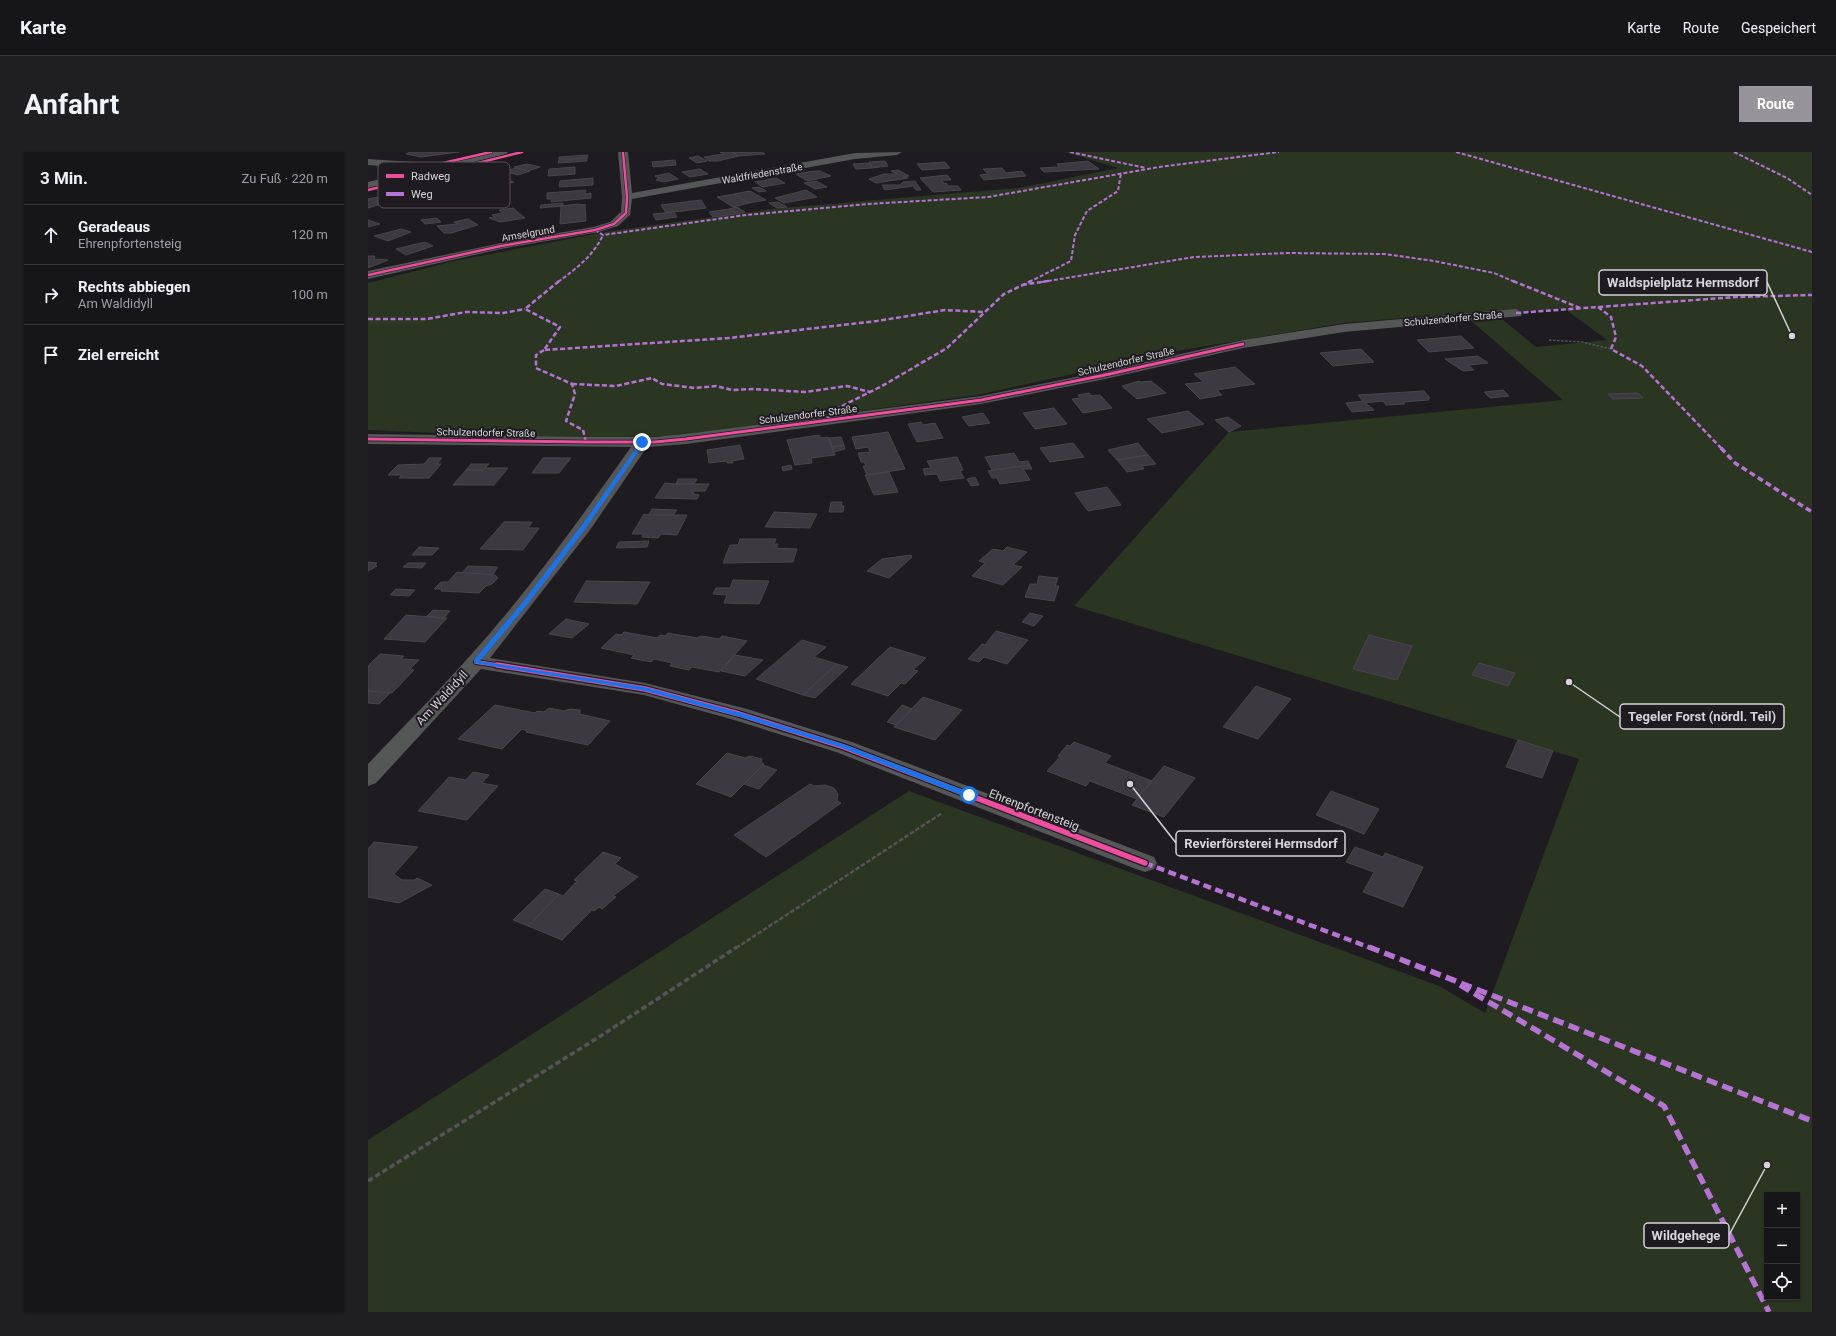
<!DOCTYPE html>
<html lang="de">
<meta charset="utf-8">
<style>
body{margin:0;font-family:Roboto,sans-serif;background:#1f1e21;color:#f1f3f6}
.controls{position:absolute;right:12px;bottom:12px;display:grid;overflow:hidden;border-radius:0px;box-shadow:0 1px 3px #0004}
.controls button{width:36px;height:36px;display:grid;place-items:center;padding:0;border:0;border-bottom:1px solid #353437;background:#161518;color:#f1f3f6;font:20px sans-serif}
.stop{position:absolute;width:12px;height:12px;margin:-9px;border:3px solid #1a73e8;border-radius:50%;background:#fff}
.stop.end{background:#1a73e8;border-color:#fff;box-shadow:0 1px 4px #0008}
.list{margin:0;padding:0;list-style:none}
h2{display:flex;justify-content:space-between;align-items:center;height:52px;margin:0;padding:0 16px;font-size:17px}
h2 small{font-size:13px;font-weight:400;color:#9e9fa2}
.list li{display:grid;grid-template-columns:26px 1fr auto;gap:12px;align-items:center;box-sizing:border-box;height:60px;padding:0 16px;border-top:1px solid #353437}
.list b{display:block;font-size:15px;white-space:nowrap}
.list p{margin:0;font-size:13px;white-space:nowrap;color:#9e9fa2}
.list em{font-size:13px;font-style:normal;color:#9e9fa2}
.icon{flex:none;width:22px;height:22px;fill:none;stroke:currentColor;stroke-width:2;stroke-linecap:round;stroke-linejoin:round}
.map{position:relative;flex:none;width:1444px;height:1160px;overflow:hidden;border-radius:0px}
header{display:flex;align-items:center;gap:24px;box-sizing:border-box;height:56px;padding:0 20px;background:#161518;border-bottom:1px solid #353437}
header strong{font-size:19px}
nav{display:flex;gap:22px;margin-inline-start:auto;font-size:14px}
.intro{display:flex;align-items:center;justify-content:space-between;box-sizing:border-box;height:96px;padding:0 24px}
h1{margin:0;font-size:28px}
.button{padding:10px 18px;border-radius:0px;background:#969498;color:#fff;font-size:14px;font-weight:700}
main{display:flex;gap:24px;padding:0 24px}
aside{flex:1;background:#161518;border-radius:0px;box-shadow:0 1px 3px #0004}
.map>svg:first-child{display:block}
.green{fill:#2a3522;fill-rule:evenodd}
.building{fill:#3d3940;stroke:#48464a}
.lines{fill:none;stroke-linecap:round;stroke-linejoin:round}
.path-far2{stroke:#555456;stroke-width:1.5;stroke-dasharray:2.5 1.5;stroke-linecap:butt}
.path-far1{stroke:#555456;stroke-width:2.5;stroke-dasharray:4.5 2;stroke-linecap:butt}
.path{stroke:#555456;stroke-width:3.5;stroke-dasharray:5.5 3;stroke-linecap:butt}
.minor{fill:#555656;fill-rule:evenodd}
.major{fill:#575857;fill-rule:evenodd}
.quiet-far4{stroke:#b673d3;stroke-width:2;stroke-dasharray:4 2;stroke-linecap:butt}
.quiet-far3{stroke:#b673d3;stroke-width:2.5;stroke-dasharray:5 2.5;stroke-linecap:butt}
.quiet-far2{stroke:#b673d3;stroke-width:3.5;stroke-dasharray:6 3.5;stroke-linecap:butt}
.quiet-far1{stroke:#b673d3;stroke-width:4.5;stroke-dasharray:8 4.5;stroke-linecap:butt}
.quiet{stroke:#b673d3;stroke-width:5.5;stroke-dasharray:11 5.5;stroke-linecap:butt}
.cycleway-far3-casing{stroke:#1e1b21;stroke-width:3.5}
.cycleway-far2-casing{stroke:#1e1b21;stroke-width:4.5}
.cycleway-far1-casing{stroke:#1e1b21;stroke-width:6}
.cycleway-casing{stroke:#1e1b21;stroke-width:8}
.cycleway-far3{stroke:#ef4d9e;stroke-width:2.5}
.cycleway-far2{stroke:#ef4d9e;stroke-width:3}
.cycleway-far1{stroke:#ef4d9e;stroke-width:4}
.cycleway{stroke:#ef4d9e;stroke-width:5.5}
.route{fill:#1a73e8}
.labels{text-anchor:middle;stroke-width:4;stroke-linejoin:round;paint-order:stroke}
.far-street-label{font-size:10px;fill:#d7d5d9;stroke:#1e1b21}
.street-label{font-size:12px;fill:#d7d5d9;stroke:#1e1b21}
.key{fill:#1e1b21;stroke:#565358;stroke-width:1}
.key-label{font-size:11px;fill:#d7d5d9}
.leader{fill:none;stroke:#d7d5d9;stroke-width:1.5}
.callout-dot{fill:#d7d5d9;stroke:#1e1b21;stroke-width:1.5}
.callout{fill:#1e1b21;stroke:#d7d5d9;stroke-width:1.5}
.callout-label{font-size:13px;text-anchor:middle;font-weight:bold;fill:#d7d5d9}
</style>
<header>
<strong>Karte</strong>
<nav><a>Karte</a><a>Route</a><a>Gespeichert</a></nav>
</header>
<div class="intro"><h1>Anfahrt</h1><a class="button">Route</a></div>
<main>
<aside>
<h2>3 Min.<small>Zu Fuß · 220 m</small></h2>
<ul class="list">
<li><svg class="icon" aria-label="ahead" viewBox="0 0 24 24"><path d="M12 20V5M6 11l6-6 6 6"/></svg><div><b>Geradeaus</b><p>Ehrenpfortensteig</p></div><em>120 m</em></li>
<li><svg class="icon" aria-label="right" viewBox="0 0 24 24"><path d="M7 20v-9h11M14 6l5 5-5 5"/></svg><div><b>Rechts abbiegen</b><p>Am Waldidyll</p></div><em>100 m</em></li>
<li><svg class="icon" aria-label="arrive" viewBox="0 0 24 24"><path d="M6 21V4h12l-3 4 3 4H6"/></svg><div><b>Ziel erreicht</b></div></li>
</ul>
</aside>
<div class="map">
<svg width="1444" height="1160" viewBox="0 0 1444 1160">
<rect width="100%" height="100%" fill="#1e1c20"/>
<path class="green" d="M697,0H1444V1160H0V988L541,639L1071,834L1117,861L1211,607L706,454L861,280L1195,248L1094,161L975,171L804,200L609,243L308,284L208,287L0,278V131L86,109L242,79L413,56L651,36L750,16ZM1197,157L1239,188L1168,195L1129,163ZM1399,1043H1429V1145H1399Z"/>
<g class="building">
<path d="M42,0H91L53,5L38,2Z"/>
<path d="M352,0H364L370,4L350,9H341L336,5L356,2Z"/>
<path d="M364,0H394L397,2L370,4Z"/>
<path d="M220,3L219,6L191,8V5Z"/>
<path d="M330,4L339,9L329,11L321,6Z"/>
<path d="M219,6V9L190,11L191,8Z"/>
<path d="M307,8L308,13L285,15L284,10Z"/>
<path d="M517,9L520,14L504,16L501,10Z"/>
<path d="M720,9L731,17L676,20L672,16L691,15L689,12Z"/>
<path d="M577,10L582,16L554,18L549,12Z"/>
<path d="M502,11L504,16L488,17L485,12Z"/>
<path d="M159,12L172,15L160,19L146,15Z"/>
<path d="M207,15V22L180,24L181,17Z"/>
<path d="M149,16L160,19H162L150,23L136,19Z"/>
<path d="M634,16L638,21L654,19L658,24L616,28L612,23L620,22L615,17Z"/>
<path d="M332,17L340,22L322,25L314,20Z"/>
<path d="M530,18L541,24L535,25L540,26L508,31L501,27L516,22H529L523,19Z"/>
<path d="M446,19H452L463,24L439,29L428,22Z"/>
<path d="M301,21L310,27L296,30L288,28L291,26L287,24Z"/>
<path d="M579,23L583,28H574L576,32L578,31L580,34H590L593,38L565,40L552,26Z"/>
<path d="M225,26V33L191,35L192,29Z"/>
<path d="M408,26L417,31L395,35L387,30Z"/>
<path d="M139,28L146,30L136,32L141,34L133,36L136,37L126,40L112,35Z"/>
<path d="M448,29L459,35L447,37L436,31Z"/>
<path d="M547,29L553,38H548L545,34L517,38L514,33H532L535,30Z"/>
<path d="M391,35L398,39L391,40L384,36Z"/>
<path d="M218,38L217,42L223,41V46L183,50L184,47H179V41Z"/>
<path d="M438,38L449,45L416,51L407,46Z"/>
<path d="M382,39L398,48L381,51L366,42Z"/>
<path d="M366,42L381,51L365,55L349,45Z"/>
<path d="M20,43L34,48L18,51L22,53L15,54L10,53L0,56V47Z"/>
<path d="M333,48L338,56L298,61L293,53Z"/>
<path d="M410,50L419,55L409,56L401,51Z"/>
<path d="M195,51V54L172,56L173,53Z"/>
<path d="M209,52L218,53L217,54L218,69L192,72L193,54Z"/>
<path d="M369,55L377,60L368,62L361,57Z"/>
<path d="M145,56L157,66L132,70L121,66L127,65L124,63L134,61L131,58Z"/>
<path d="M361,57L368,62L345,65L341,60Z"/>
<path d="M306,60L309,65L288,68L285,62Z"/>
<path d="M69,66L73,70L57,72L53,68Z"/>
<path d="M100,67L110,73L83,81H76L69,74L89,72L86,70Z"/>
<path d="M0,68L12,72L0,75Z"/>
<path d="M33,77L43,80L20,89L6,84Z"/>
<path d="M57,90L65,94L38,103L28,97Z"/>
<path d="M0,104H7L6,107L20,108L0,116Z"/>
<path d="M1093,184L1106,196L1061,200L1049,188Z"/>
<path d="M993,197L1006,210L965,214L952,201Z"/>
<path d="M1110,204L1120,211L1100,213L1106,218L1095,219L1077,207Z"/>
<path d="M867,215L887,232L849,238L854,243L832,247L817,232L836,230L826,222Z"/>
<path d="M771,229L773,230L783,229L798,241L769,247L754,234Z"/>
<path d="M1135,238L1141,244L1122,246L1116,240Z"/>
<path d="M1056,239L1062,246H1060L1061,248L1035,250L1037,252L1018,253L1015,249L996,251L990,243Z"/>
<path d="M721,241L724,244L732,243L744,256L715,261L704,247L712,246L710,243Z"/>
<path d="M1270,241L1275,246L1245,247L1240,242Z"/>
<path d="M995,249L1006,258L984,260L978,251Z"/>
<path d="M686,256L699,272L667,277L655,261Z"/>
<path d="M820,259L836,272L794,281L779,267Z"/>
<path d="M615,261L622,271L601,274L594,265Z"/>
<path d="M860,265L873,274L861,280L847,268Z"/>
<path d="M553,270L555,273L567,271L575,286L549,290L540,272Z"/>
<path d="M520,280L537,317L499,323L495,314H498L496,310H493L490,301L502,300L500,295L488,297L484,285Z"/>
<path d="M451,283L453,286L460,285L467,303L443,306L444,311L427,313L419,288Z"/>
<path d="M473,285L476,293L464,295L461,286Z"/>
<path d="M705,291L716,305L682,310L672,296Z"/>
<path d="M770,291L780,303L749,308L740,298Z"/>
<path d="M372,293L376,307L364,309L365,311H359V309L341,311L339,298Z"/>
<path d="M476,293L477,297L465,300L464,295Z"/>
<path d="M646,301L651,310L660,309L662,313L624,318L617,305Z"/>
<path d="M780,303L788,312L774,314L776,317L759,320L749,308Z"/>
<path d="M589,305L595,318L592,319L596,326L572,329L569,322L557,323L555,317L563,316L559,309Z"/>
<path d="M61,306H74L69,312H73L61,326H31L34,323H20L30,313L56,312Z"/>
<path d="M175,306H203L191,321H164Z"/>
<path d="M103,312H121L115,318H98Z"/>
<path d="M423,313L424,317L415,319L414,315Z"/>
<path d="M662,313L664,317H655L662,328L632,332L629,326H624L620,319Z"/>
<path d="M117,316H140L126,333H85L98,318H115Z"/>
<path d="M521,320L530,340L506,343L497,323Z"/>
<path d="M607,325L611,333L603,334L599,327Z"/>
<path d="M310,327H329L326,332H308Z"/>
<path d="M297,331L308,332H341L337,339H326L325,342L331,343L329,347L287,346Z"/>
<path d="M739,335L753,353L720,359L707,341Z"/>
<path d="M463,350H474L473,354H476L475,360H461Z"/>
<path d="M284,357L309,358L305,363H281Z"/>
<path d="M406,360L449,362L442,376L397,375Z"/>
<path d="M276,362L281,363H319L309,383L293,382L290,386L274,385L275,382H264Z"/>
<path d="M136,370H164L160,376H171L155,398L112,397Z"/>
<path d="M372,387H408L406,392H410L408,396L429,397L425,410L355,411L362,393H370Z"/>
<path d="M281,389L279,395L248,396L251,390Z"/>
<path d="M51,395L71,396L64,403H44Z"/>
<path d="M639,395L659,400L645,413L654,415L635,433L604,424L617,411L611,409L625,397L635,399Z"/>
<path d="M543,403L544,405L521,426L499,419L514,407Z"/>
<path d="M0,410L9,411L7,412L9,414L0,419Z"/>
<path d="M40,411H58L54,416L35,415Z"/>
<path d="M100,414L130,415L124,423L94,421Z"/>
<path d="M89,420L127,423L130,426L124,432L118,434L111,441L73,439L74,437H66L73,430H80Z"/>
<path d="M671,424L690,426L687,434H691L686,449L657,445L662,432H669Z"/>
<path d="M365,428L401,429L391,452L356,451L359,443L345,442L348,436H362Z"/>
<path d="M218,429L282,430L269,452L206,450Z"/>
<path d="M28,437L47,438L41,444L22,443Z"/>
<path d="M65,458L82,459L76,466L59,464Z"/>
<path d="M662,461L675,464L666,474L654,470Z"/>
<path d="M38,463L76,466H79L57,490L16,487Z"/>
<path d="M198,467L221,472L204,486L181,482Z"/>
<path d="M628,479L660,488L639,512L616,505L611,510L600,507L614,492L617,493Z"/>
<path d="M256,480L289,486L292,483L297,484L300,481L329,486L333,484L351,487L354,484L379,489L351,520L324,515L321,518L302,514L304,511L286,507L283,510L263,506L266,503L233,496L248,482L253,483Z"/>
<path d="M1001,483L1044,494L1029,528L985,517Z"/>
<path d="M434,488L458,495L446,505L469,512L435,543L388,527Z"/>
<path d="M522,495L558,506L545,518L550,519L537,532L533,531L520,544L483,532Z"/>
<path d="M12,502L36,504L33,507L51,508L42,517L46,518L24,541L0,539V514Z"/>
<path d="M367,503L395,508L377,524L353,519Z"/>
<path d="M1111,511L1147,521L1140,534L1104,523Z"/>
<path d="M469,512L480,515L447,546L435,543Z"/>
<path d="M888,534L923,547L890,587L855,575Z"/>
<path d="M0,539L22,541L11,552L0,551Z"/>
<path d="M555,545L594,558L567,588L526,575Z"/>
<path d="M127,553L167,561L169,559L176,560L181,556L196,559L202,557L212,558V562L242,569L220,593L158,580L160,579L154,577L134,597L90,587Z"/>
<path d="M534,553L544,557L528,573L519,570Z"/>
<path d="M1150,588L1185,599L1174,626L1138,615Z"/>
<path d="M706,590L743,604L737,611L784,629L769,647L722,629L718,634L679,619L692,605L690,604L699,593L702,594Z"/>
<path d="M359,601L377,606L382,604L394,607L393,610L396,612L363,645L328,632Z"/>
<path d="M395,613L409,618L391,637L376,632Z"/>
<path d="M796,614L827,626L796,665L764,653Z"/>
<path d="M105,620L121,623L114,631L130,634L99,668L50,659L81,625L98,628Z"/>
<path d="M442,632L446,634L457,633L466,636L470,642L469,649L473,651L398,705L366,683Z"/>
<path d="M963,639L1011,657L996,682L948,663Z"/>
<path d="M6,690L50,695L26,722L34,728H47L49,726L64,733L31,751L0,745V697Z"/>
<path d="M987,695L1015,705L1017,701L1055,715L1035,755L995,740L1006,720L978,710Z"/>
<path d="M235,700L253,706L247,712L270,725L245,744L248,745L234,757L231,755L226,759L224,758L194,788L160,774L191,742L195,744L209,729L206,728Z"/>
<path d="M177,737L191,742L160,774L145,768Z"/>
</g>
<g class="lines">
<path class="path-far2" d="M1181,188L1214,190L1243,197"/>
<path class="path-far1" d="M368,796L574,661"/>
<path class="path" d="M0,1029L231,885L369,795"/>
<g class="minor">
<path d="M250,0H260L264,41L487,1L534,0L529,3L487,7L264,47L262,63L250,74L231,80L133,97L0,127V119L133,91L225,75L242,70L253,60L254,45Z"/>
<path d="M0,7L60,11L73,14L75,16L70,19L0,13Z"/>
<path d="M1148,157L1154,161L1153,164L976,180L875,196L737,227L613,252L318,292L279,295L222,378L122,506L277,531L379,557L484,590L786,705L789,711L786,717L777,720L768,717L468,600L363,567L276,543L113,517L8,631L0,634V612C33,577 68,542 100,506C160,440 212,367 263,295L0,292V282L218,285H287L318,282L613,244L737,219L875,188L976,172Z"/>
</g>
<path class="major" d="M123,0H140L138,2L0,36V30Z"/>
<g class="quiet-far4">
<path d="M702,0L778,16"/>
<path d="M1088,0L1444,100"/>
<path d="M1366,0L1419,26L1444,43"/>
<path d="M227,78L235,83L378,63L500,52L620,45L791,15L911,0"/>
<path d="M190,130C209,116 225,104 235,83"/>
<path d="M661,130L703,109L707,83L719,59L750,39L753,21"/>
<path d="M674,130L826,105L919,101L1017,102L1066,109L1126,121L1147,130"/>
</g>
<g class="quiet-far3">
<path d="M191,129L157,157L192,175L176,198L361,186L509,169L577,158L617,160"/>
<path d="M1145,129L1212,156"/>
<path d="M654,133L680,129"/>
<path d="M1230,155L1243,165L1248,185L1243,197L1274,214L1354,297"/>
<path d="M1148,161L1368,145L1444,143"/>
<path d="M0,167H59L98,160L135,161L157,157"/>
<path d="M176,198L168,203V216L204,232L207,242L198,269L215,278L218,290"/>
<path d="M204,232L248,234L284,226L294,232L327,236L348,234L364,238L385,237L437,240L479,234L502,240"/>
<path d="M458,269L466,258L514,234L579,196L636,142L663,129"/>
</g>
<path class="quiet-far2" d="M1353,296L1367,311L1444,360"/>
<path class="quiet-far1" d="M777,711L1003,796"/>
<g class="quiet">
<path d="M1001,795L1444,969"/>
<path d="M1092,833L1296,954L1401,1160"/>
</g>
<defs>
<g id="cycleway-far3">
<path d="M70,16L75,11L123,0"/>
<path d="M0,38L154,0"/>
<path d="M0,123L133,94L227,78L246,72L258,61L259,45L255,0"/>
</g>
<path id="cycleway-far2" d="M0,287L218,290H287L318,287L613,248L737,223L875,192"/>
<path id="cycleway-far1" d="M108,510L135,514"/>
<path id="cycleway" d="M129,513L277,537L371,562L476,595L777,711"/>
</defs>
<use href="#cycleway-far3" class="cycleway-far3-casing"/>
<use href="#cycleway-far2" class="cycleway-far2-casing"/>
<use href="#cycleway-far1" class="cycleway-far1-casing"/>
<use href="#cycleway" class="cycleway-casing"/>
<use href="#cycleway-far3" class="cycleway-far3"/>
<use href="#cycleway-far2" class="cycleway-far2"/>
<use href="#cycleway-far1" class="cycleway-far1"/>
<use href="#cycleway" class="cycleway"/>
</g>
<path class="route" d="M273,289L277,290L218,376L158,454L112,509L277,535L374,561L478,593L603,641V645H598L474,596L369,564L277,539L106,511V508L154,451L214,373Z"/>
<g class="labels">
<g class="far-street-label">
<text transform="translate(394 21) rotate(-10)" y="4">Waldfriedenstraße</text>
<text transform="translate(160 81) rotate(-10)" y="4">Amselgrund</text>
<text transform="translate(1085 166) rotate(-5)" y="4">Schulzendorfer Straße</text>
<text transform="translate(758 209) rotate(-13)" y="4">Schulzendorfer Straße</text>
<text transform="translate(440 262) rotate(-7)" y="4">Schulzendorfer Straße</text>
<text transform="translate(118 280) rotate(1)" y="4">Schulzendorfer Straße</text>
</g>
<g class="street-label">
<text transform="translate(74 546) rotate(-47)" y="4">Am Waldidyll</text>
<text transform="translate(666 658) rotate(21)" y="4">Ehrenpfortensteig</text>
</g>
</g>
<rect x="10" y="10" width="132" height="46" rx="6" class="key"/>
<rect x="18" y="22" width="18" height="4" fill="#ef4d9e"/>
<rect x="18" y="40" width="18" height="4" fill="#b673d3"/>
<g class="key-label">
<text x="43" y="28">Radweg</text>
<text x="43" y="46">Weg</text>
</g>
<path class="leader" d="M1424 184L1399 130M1201 530L1252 565M762 632L808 691M1399 1013L1361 1083"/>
<g class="callout-dot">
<circle cx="1424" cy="184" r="4"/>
<circle cx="1201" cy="530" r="4"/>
<circle cx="762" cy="632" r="4"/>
<circle cx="1399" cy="1013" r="4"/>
</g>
<g class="callout">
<rect x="1231" y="118" width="168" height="25" rx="4"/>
<rect x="1252" y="552" width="164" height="25" rx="4"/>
<rect x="808" y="679" width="169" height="25" rx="4"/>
<rect x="1276" y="1071" width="85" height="25" rx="4"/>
</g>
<g class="callout-label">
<text x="1315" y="135">Waldspielplatz Hermsdorf</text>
<text x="1334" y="569">Tegeler Forst (nördl. Teil)</text>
<text x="893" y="696">Revierförsterei Hermsdorf</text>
<text x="1318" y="1088">Wildgehege</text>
</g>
</svg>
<div class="controls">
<button>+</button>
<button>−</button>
<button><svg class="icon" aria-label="locate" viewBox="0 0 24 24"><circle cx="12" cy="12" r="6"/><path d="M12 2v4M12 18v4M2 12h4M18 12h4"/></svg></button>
</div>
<div class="stop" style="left:601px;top:643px"></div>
<div class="stop end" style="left:274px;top:290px"></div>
</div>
</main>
